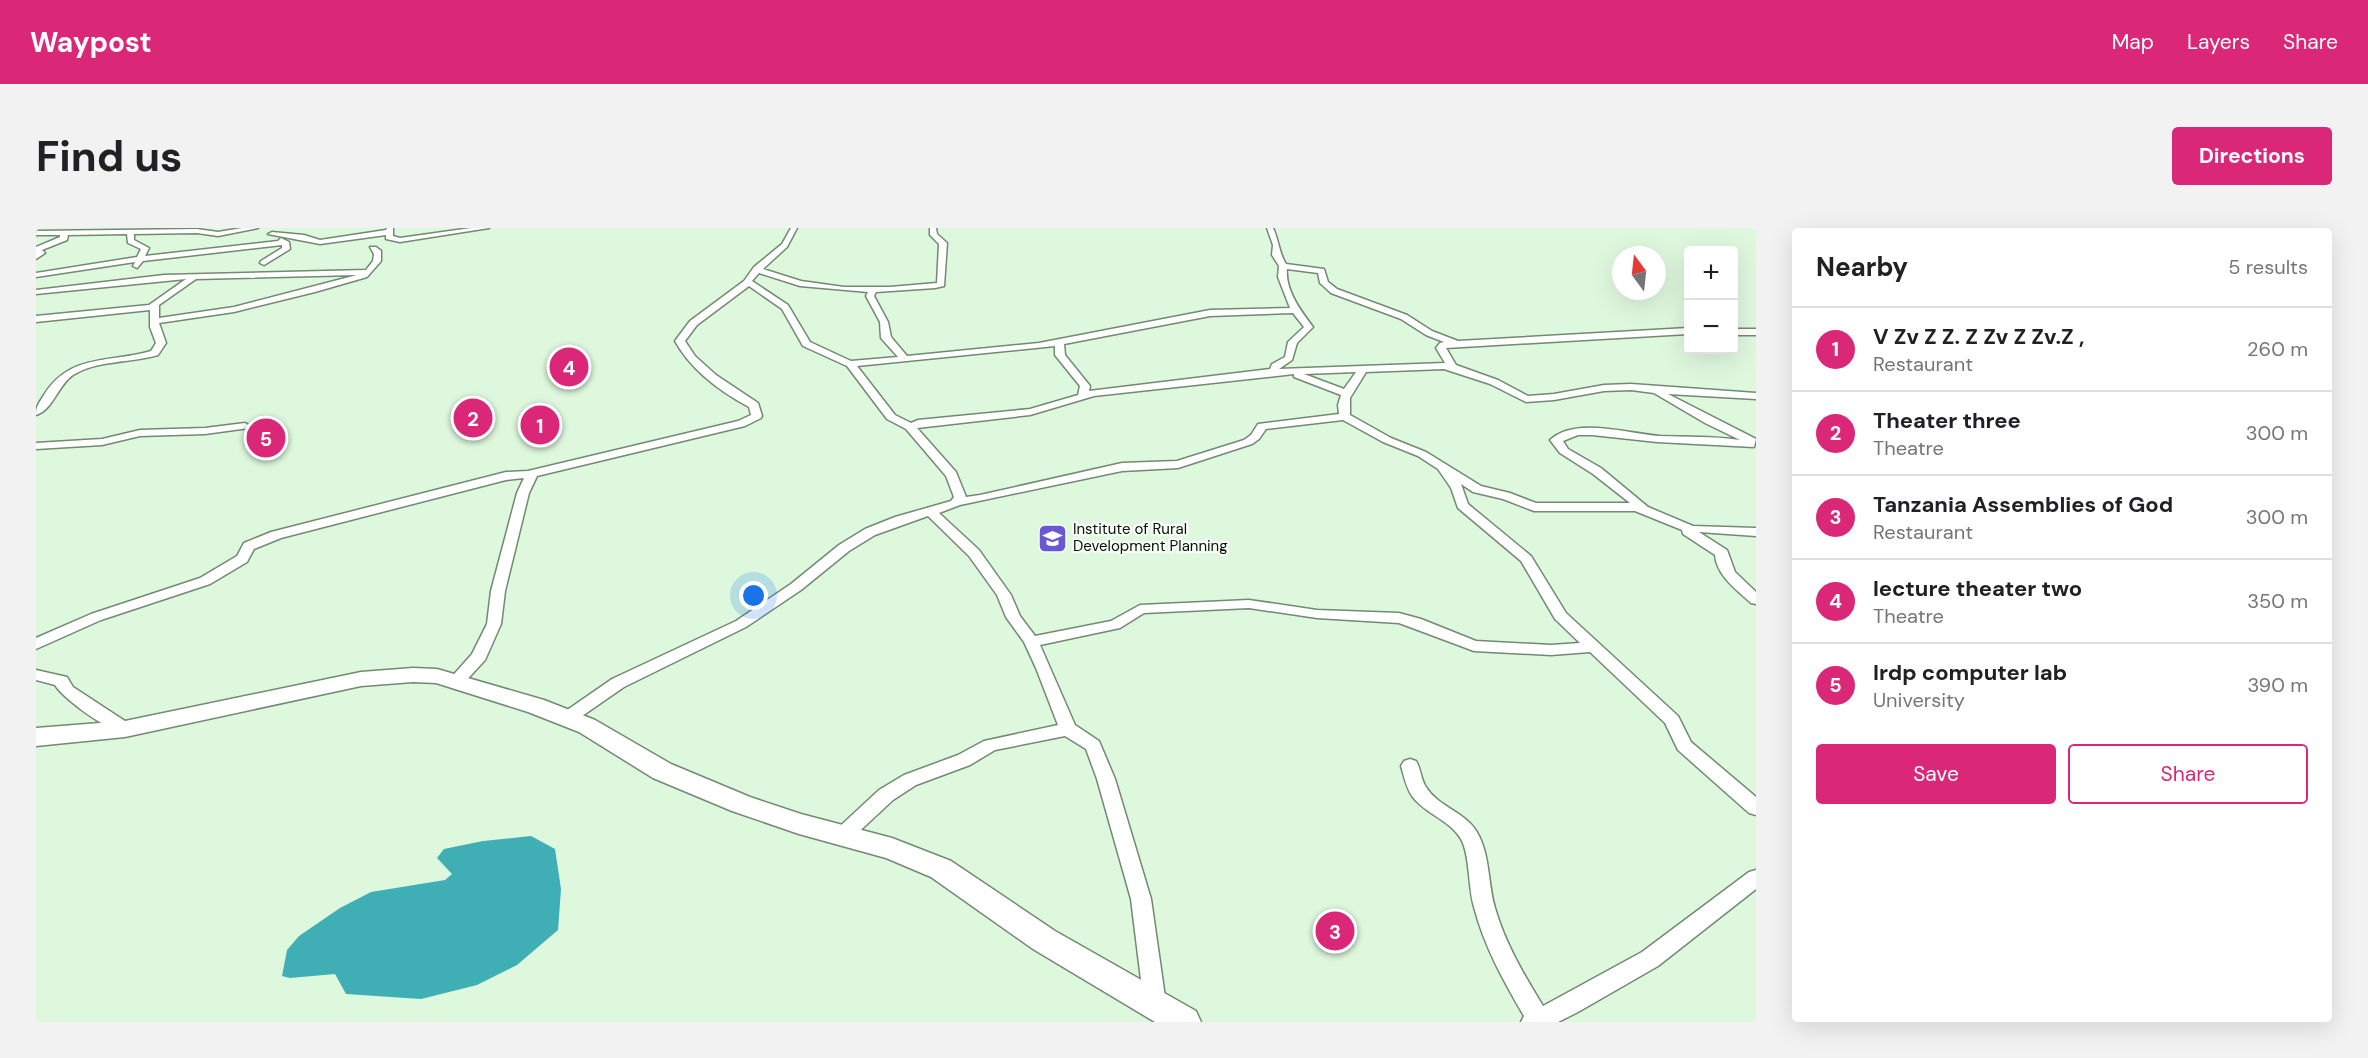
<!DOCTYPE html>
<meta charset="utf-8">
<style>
body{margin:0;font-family:"DM Sans",sans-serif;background:#f2f2f2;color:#202124}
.controls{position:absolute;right:18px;top:18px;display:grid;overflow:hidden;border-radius:6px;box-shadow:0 6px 24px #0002}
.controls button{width:54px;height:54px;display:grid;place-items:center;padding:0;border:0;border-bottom:2px solid #e0e0e0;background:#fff;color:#202124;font:30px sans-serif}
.compass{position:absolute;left:1576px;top:18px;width:54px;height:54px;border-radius:50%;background:#fff;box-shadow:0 6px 24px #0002;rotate:345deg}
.you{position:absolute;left:718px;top:368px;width:21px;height:21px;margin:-15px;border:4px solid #fff;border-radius:50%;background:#1a73e8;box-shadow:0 0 0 9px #1a73e833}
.badge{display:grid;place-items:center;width:39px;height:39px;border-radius:50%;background:#db2777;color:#fff;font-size:20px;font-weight:700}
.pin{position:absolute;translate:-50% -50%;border:3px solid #fff;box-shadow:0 2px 6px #0006}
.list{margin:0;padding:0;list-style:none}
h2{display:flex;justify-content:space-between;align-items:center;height:78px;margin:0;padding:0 24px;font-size:26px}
h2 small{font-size:20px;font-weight:400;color:#757577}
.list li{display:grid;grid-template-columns:39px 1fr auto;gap:18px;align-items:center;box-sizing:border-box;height:84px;padding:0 24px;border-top:2px solid #e0e0e0}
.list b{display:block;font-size:22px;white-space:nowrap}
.list p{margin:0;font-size:20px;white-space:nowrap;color:#757577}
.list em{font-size:20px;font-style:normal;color:#757577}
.actions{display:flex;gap:12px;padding:18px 24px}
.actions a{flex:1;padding:14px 0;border:2px solid #db2777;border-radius:6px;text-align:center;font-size:21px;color:#db2777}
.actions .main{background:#db2777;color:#fff}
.map{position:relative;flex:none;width:1720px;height:794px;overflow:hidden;border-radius:6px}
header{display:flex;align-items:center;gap:36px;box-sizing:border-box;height:84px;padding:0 30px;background:#db2777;color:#fff}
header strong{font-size:28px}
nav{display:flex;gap:33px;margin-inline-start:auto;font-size:21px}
.intro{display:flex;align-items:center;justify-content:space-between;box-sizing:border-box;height:144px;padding:0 36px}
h1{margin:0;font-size:42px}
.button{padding:15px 27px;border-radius:6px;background:#db2777;color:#fff;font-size:21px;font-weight:700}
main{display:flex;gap:36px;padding:0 36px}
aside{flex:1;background:#fff;border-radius:6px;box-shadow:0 6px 24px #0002}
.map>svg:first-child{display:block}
.water{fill:#3faeb5}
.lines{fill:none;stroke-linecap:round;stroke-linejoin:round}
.street-casing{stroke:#728972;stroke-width:3}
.secondary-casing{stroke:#728972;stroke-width:3}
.street{fill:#fff;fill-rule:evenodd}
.secondary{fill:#fff;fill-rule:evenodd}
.labels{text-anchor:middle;stroke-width:4.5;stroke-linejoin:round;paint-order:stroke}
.poi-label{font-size:15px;fill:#070f07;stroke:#f9fef9;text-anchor:start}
</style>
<header>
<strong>Waypost</strong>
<nav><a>Map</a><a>Layers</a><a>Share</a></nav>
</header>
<div class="intro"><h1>Find us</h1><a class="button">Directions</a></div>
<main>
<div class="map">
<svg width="1720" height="794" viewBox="0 0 1720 794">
<rect width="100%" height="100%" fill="#def8de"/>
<path class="water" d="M495,608L519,621L525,661L522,702L481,737L441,757L385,771L310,766L299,746L254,750L246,748L251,722L263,708L304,680L335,664L409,652L416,646L401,630L408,621L447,613Z"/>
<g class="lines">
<defs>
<g id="street">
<path d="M206,0H222L182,8L161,5L98,6V12L113,20L109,28L242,13L245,10L253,14L254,21L228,37L224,35L225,33L246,20V17L107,33L101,40L97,38L99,34L0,49V45L101,29L105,21L92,15L91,6L32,7L31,12L6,22L9,25L0,31V19L24,9V7H0V3L161,1L182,4Z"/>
<path d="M351,0H357V8L364,10L435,0H453L364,14L350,11V7L284,16L232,6L236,4L268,7L284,12L350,2Z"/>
<path d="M755,0H761L751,19L727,41L765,53L808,59H854L901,55L903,16L894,7V0H900L901,6L911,15L908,58L899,60L840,64L838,68L852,94L855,109L871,128L1003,115L1174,82L1254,80L1242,49L1243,38L1236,27L1237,17L1231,0H1237C1243,13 1243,25 1250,36L1288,41L1292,54L1301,61L1371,87L1396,103L1422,113L1652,100V106L1410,120L1420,137L1462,152L1492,168L1518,166L1568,157L1595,156L1720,165V171L1632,166L1720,211L1718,219L1621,214L1556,207H1542L1527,213L1532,221L1565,240L1612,279L1657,298L1720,300V308L1663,304L1691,322L1699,344L1720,364V376L1715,375C1700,361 1681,348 1679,327L1647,306L1646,302L1599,283H1498L1467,271L1437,264L1425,256L1432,276L1495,328L1530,385L1642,488L1655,514L1720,569V587L1713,585L1642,522L1629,495L1554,424L1515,427L1438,423L1363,395L1281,390L1213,380L1108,385L1084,400L1004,417L1039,497L1063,513L1079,551L1115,671L1130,776L1127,783L1119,787L1111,783L1108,776L1095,671L1061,551L1050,521L1029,508L959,522L934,537L880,557L857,572L815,611L808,614L801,611L798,606L801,601L843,562L868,547L922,527L948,513L1022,497L1000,440L988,414L970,389L961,367L933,328L892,288L839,307L813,323L765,362L710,399L588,459L536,495H524L522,491L524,487L576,451L700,393L755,356L803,317L829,301L859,289L915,273L918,269L910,248L870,201L851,191L811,138L767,118L746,81L713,58L661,97L649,113L659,128L680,147L722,175L726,188L725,190L709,198L501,248L493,265L469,363L465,396L449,432L426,457H414L412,453L436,426L451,396L455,363L481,265L488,250L470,252L245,310L218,321L211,334L174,356L65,392L0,421V410L55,386L164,350L201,328L208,315L235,304L470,244L492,243L702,193L715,187L713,179C685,164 655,142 639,113L654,93L708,53L718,39L746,16ZM1251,41L1282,45L1284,55L1295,65L1365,91L1390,107L1408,114L1404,115L1400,120L1409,135L1243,141L1256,132L1261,115L1277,99C1265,83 1249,62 1251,41ZM723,45L764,58L832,64L830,68L844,94L845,110L862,129L815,133L774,114L752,77L716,53ZM1257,85L1268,99L1252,114L1249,129L1236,136L1234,141L1053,163L1054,158L1029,127L1028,116L1174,88ZM1019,118V127L1044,158L1042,167L994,181L882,192L875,195L859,187L821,138ZM1408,141L1454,156L1490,174L1518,172L1568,163L1595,162L1618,165L1669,195L1704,212C1677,208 1651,209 1624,208C1594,206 1539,188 1514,212L1524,225L1557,246L1594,275H1500L1474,265L1445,258L1390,224L1355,210L1314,187V170L1330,144ZM1320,144L1308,161L1268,146ZM1258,146V149L1305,167L1302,177L1303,186L1222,196L1215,207L1208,212L1141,233L1086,235L944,267L930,269L920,244L881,200L994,187L1058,168ZM1307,192L1347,214L1382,228L1402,241L1415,260L1422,280L1485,333L1519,391L1544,415L1515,417L1440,413L1385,391L1363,385L1281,382L1213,372L1104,377L1075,393L999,408L984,388L975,367L943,322L903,285L924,277L1086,243L1142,240L1216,216L1223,211L1230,201Z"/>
<path d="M334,19H340L345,23V33L331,49L279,64L198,84L123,95L130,115L122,127C95,135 61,132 37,147C22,157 17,182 0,187C0,178 3,175 8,167C34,125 75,135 115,123L120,115L114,99V82L0,94V88L113,77L150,51L0,66V62L128,47L330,42L337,33L338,26ZM321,47L198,79L123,90V77L160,51Z"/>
<rect x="1698" y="101" width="22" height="6"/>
<path d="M209,195L214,198L213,200L169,206L104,208L66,217L0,221V215L66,211L104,202L169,200Z"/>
<path d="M0,442L31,449L37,459L95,497L98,501L95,505C80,510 27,471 19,457L0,452Z"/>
<path d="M1374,531L1380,533C1385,541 1385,552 1390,559C1403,580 1432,584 1443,608C1454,630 1452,656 1459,680C1469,715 1488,747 1507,778L1606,724L1713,644L1720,642V661L1622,738L1542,784L1522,794H1485L1488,788C1468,754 1448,718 1438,679C1432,659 1434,627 1425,611C1414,592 1389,586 1376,568C1370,559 1368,548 1365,538L1368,533Z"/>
</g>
<path id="secondary" d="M377,440L401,441L508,472L559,492L635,536L714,569L765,586L856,610L915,633L1019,703L1160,783L1165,794H1119L997,721L895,649L850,630L763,606L696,583L617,550L543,504L492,484L400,455L377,454L325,458L89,509L0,518V500L89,493L325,444Z"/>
</defs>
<use href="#street" class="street-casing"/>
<use href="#secondary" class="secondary-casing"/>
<use href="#street" class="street"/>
<use href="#secondary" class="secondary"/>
</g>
<defs>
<symbol id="university-square" viewBox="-11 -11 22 22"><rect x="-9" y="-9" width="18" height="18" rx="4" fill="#6958d1" stroke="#f9fef9"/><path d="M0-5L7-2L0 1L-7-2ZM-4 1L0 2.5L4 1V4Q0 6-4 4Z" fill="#fff"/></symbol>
</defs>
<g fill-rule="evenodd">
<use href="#university-square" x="1000" y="294" width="33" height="33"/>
</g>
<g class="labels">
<g class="poi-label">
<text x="1037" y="306">Institute of Rural<tspan x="1037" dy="17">Development Planning</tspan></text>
</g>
</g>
</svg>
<div class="controls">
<button>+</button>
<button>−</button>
</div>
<svg class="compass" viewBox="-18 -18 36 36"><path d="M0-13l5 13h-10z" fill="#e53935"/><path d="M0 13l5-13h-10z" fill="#757577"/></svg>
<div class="you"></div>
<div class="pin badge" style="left:504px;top:197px">1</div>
<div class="pin badge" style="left:437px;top:190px">2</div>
<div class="pin badge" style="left:1299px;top:703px">3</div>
<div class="pin badge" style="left:533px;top:139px">4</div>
<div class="pin badge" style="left:230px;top:210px">5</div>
</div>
<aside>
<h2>Nearby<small>5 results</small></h2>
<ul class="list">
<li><span class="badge">1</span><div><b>V Zv Z Z. Z Zv Z Zv.Z ,</b><p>Restaurant</p></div><em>260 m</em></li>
<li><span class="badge">2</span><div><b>Theater three</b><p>Theatre</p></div><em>300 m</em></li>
<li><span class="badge">3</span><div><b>Tanzania Assemblies of God</b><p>Restaurant</p></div><em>300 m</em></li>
<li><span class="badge">4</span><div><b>lecture theater two</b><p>Theatre</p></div><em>350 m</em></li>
<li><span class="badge">5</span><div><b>Irdp computer lab</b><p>University</p></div><em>390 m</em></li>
</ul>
<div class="actions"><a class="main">Save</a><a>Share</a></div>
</aside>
</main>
